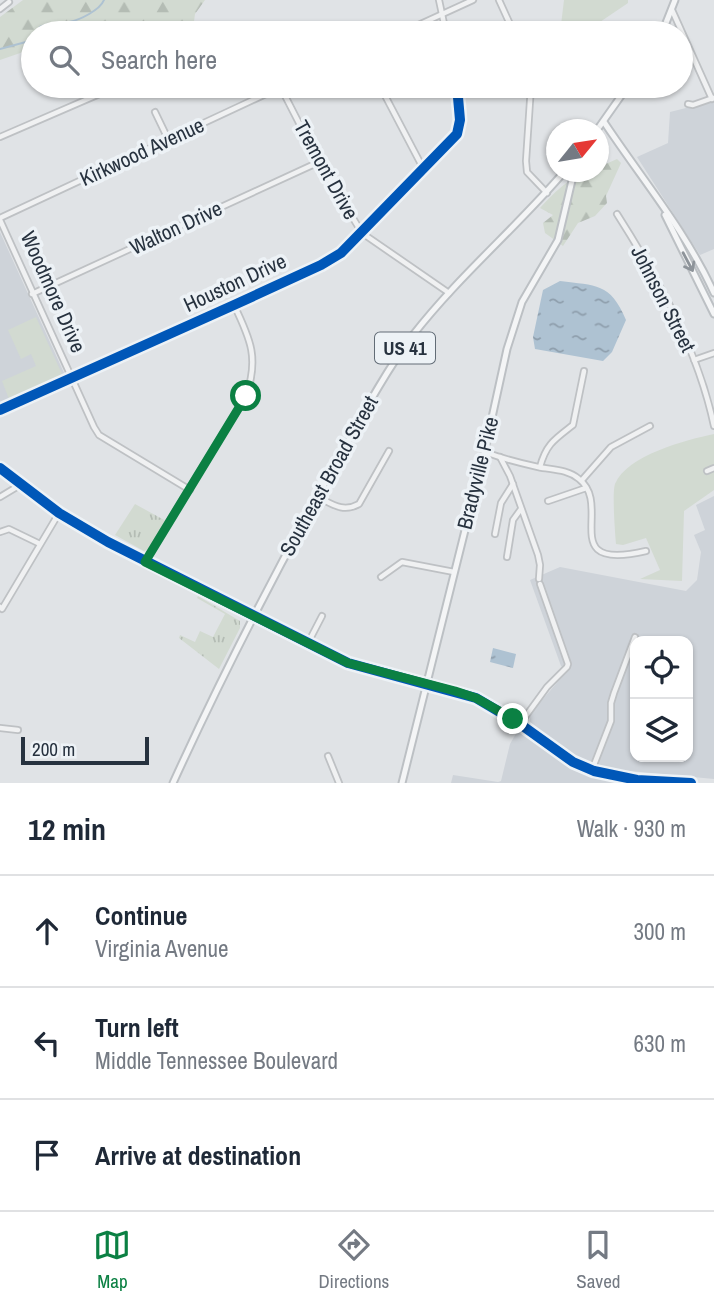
<!DOCTYPE html>
<meta charset="utf-8">
<style>
body{margin:0;font-family:"Archivo Narrow",sans-serif;background:#f2f2f3;color:#1f2937}
.controls{position:absolute;right:21px;bottom:21px;display:grid;overflow:hidden;border-radius:14px;box-shadow:0 2px 5px #0004}
.controls button{width:63px;height:63px;display:grid;place-items:center;padding:0;border:0;border-bottom:2px solid #e0e1e3;background:#fff;color:#1f2937;font:35px sans-serif}
.compass{position:absolute;left:546px;top:119px;width:63px;height:63px;border-radius:50%;background:#fff;box-shadow:0 2px 5px #0004;rotate:60deg}
.scale{position:absolute;left:21px;bottom:18px;width:128px;box-sizing:border-box;padding-left:7px;border:4px solid #27323f;border-top:0;font-size:19px;line-height:24px;white-space:nowrap;color:#27323f;-webkit-text-stroke:5px #edf2f6;paint-order:stroke}
.stop{position:absolute;width:21px;height:21px;margin:-16px;border:5px solid #0b8043;border-radius:50%;background:#fff}
.stop.end{background:#0b8043;border-color:#fff;box-shadow:0 2px 7px #0008}
.list{margin:0;padding:0;list-style:none}
h2{display:flex;justify-content:space-between;align-items:center;height:91px;margin:0;padding:0 28px;font-size:30px}
h2 small{font-size:23px;font-weight:400;color:#747a83}
.list li{display:grid;grid-template-columns:46px 1fr auto;gap:21px;align-items:center;box-sizing:border-box;height:112px;padding:0 28px;border-top:2px solid #e0e1e3}
.list b{display:block;font-size:26px;white-space:nowrap}
.list p{margin:0;font-size:23px;white-space:nowrap;color:#747a83}
.list em{font-size:23px;font-style:normal;color:#747a83}
.icon{flex:none;width:38px;height:38px;fill:none;stroke:currentColor;stroke-width:2;stroke-linecap:round;stroke-linejoin:round}
.map{position:relative;flex:none;width:714px;height:783px;overflow:hidden}
.search{position:absolute;background:#fff;box-shadow:0 2px 5px #0004;left:21px;right:21px;top:21px;height:77px;display:flex;align-items:center;gap:18px;box-sizing:border-box;padding:0 24px;border-radius:38px;color:#747a83;font-size:26px}
.sheet{height:427px;background:#fff}
nav{display:flex;justify-content:space-around;align-items:center;box-sizing:border-box;height:98px;border-top:2px solid #e0e1e3;background:#fff;font-size:19px;color:#747a83}
nav a{display:grid;justify-items:center;gap:4px}
nav .on{color:#0b8043}
.map>svg:first-child{display:block}
.built{fill:#ced3d9;fill-rule:evenodd}
.grass{fill:url(#grass-tufts)}
.forest{fill:url(#forest-firs)}
.park{fill:#d2dad1}
.water{fill:url(#water-ripples)}
.lines{fill:none;stroke-linecap:round;stroke-linejoin:round}
.stream{stroke:#aec2d2;stroke-width:2}
.minor-casing{stroke:#bec1c4;stroke-width:8}
.major-casing{stroke:#bcc0c4;stroke-width:9}
.minor{stroke:#f0f1f2;stroke-width:4.5}
.major{stroke:#f4f5f6;stroke-width:5}
.cycleway-casing{stroke:#edf2f6;stroke-width:15}
.cycleway{stroke:#0057b8;stroke-width:10}
.oneway{stroke:#8e949a}
.route{stroke:#0b8043;stroke-width:9}
.labels{text-anchor:middle;stroke-width:7;stroke-linejoin:round;paint-order:stroke}
.shield{fill:#edf2f6;stroke:#626c76;stroke-width:2}
.shield-label{font-size:19px;font-weight:bold;fill:#27323f}
.street-label{font-size:21px;fill:#27323f;stroke:#edf2f6}
</style>
<div class="map">
<svg width="714" height="783" viewBox="0 0 714 783">
<defs>
<pattern id="grass-tufts" width="24" height="20" patternUnits="userSpaceOnUse" patternTransform="scale(1.75)"><rect width="24" height="20" fill="#d2dad1"/><path d="M3 7l-1-3M5 7V3M7 7l1-3M15 17l-1-3M17 17v-4M19 17l1-3" fill="none" stroke="#b4bcb4"/></pattern>
<pattern id="forest-firs" width="22" height="20" patternUnits="userSpaceOnUse" patternTransform="scale(1.75)"><rect width="22" height="20" fill="#d2dad1"/><path d="M5 1l3.5 6h-7zM16 11l3.5 6h-7z" fill="#b4bcb4"/></pattern>
<pattern id="water-ripples" width="26" height="14" patternUnits="userSpaceOnUse" patternTransform="scale(1.75)"><rect width="26" height="14" fill="#aec2d2"/><path d="M2 4q2-2 4 0t4 0M15 11q2-2 4 0t4 0" fill="none" stroke="#8e9eac"/></pattern>
</defs>
<rect width="100%" height="100%" fill="#e0e3e6"/>
<g class="built">
<path d="M714,101V249L700,255L637,157L668,143L670,112Z"/>
<path d="M0,232L65,375L0,405Z"/>
<path d="M714,496V779L609,769L578,758L530,723V714L568,670L561,666L530,580L560,567L686,591L697,580L701,552L694,535L705,530L696,505ZM635,641H688V757H635Z"/>
<path d="M518,730L563,763L593,777L617,783H451L453,775L498,782L501,781L510,744Z"/>
</g>
<g class="grass">
<path d="M135,504L166,521L150,548L144,551L115,535Z"/>
<path d="M198,596L240,621V628L219,669L179,638L180,635L195,642L200,631L213,637L225,614L197,598Z"/>
</g>
<g class="forest">
<path d="M23,0H205L195,14L193,29L184,33H33V46L26,51L0,60V17Z"/>
<path d="M617,159L621,163L606,196L607,203L595,216L578,223L563,246L545,233L543,223L553,215L540,208C556,191 573,172 598,172L599,167Z"/>
</g>
<g class="park">
<path d="M564,0H628V3L597,24L596,33H560Z"/>
<path d="M36,317L62,374L9,399L2,381L36,366L31,354L21,359L8,330Z"/>
<path d="M714,434V490L684,511L682,581L640,579L660,570L646,538L623,545L616,544C615,532 612,493 615,484C627,455 686,440 714,434Z"/>
</g>
<g class="water">
<path d="M560,281C596,286 610,282 626,320L612,352L603,361L535,349L533,337L543,290Z"/>
<path d="M493,648L516,654L513,668L490,662Z"/>
</g>
<g class="lines">
<g class="stream">
<path d="M37,33L40,27C54,21 57,25 69,22C80,20 100,10 104,0"/>
<path d="M0,49L33,40"/>
</g>
<defs>
<g id="minor">
<path d="M439,0L446,33"/>
<path d="M499,0L514,33"/>
<path d="M0,9L9,2"/>
<path d="M672,10L712,99"/>
<path d="M401,33L473,0"/>
<path d="M280,86L319,162L362,233L449,293"/>
<path d="M380,86L424,170"/>
<path d="M531,86L526,161L527,172L547,193"/>
<path d="M688,104L693,105L713,98"/>
<path d="M155,112L168,139"/>
<path d="M0,137L118,86"/>
<path d="M617,214C659,280 698,350 714,426"/>
<path d="M0,218L283,86"/>
<path d="M0,220L94,427L99,435L190,490"/>
<path d="M32,294L319,162"/>
<path d="M694,360L714,353"/>
<path d="M0,410L234,305L321,265L341,253L457,134L460,120L457,86"/>
<path d="M485,452C501,458 520,463 538,467C552,470 567,469 579,479C614,506 555,572 646,551"/>
<path d="M500,457L510,476L538,555L540,565L539,579"/>
<path d="M540,467C546,444 555,439 573,425L584,371"/>
<path d="M707,471L714,468"/>
<path d="M582,480L611,447L650,426"/>
<path d="M0,497L20,485"/>
<path d="M318,497C332,504 343,513 359,504L389,451"/>
<path d="M548,501L586,488"/>
<path d="M0,532L9,529L40,544"/>
<path d="M495,534L501,503L513,484"/>
<path d="M507,557L513,520L521,509"/>
<path d="M145,561L246,396C259,359 251,340 234,305"/>
<path d="M381,577L402,562L454,572"/>
<path d="M0,607L2,609L59,513"/>
<path d="M308,643L322,616"/>
<path d="M520,724L547,687L567,667L568,664L540,584"/>
<path d="M0,728L18,730"/>
<path d="M328,756L339,783"/>
<path d="M592,770L611,721V703L614,693L635,637"/>
</g>
<g id="major">
<path d="M662,33L675,0"/>
<path d="M604,122C641,178 686,231 714,293"/>
<path d="M597,130L628,86"/>
<path d="M665,215L714,314"/>
<path d="M0,468L59,513L108,542L348,663L476,698L520,724L573,762L594,771L637,780L691,783"/>
<path d="M173,783C220,680 271,580 326,481C354,432 379,380 413,335C458,277 516,228 564,172"/>
<path d="M402,783L484,454L507,349L522,302L558,240L574,172"/>
</g>
</defs>
<use href="#minor" class="minor-casing"/>
<use href="#major" class="major-casing"/>
<use href="#minor" class="minor"/>
<use href="#major" class="major"/>
<defs>
<g id="cycleway">
<path d="M0,410L234,305L321,265L341,253L457,134L460,120L457,86"/>
<path d="M0,468L59,513L108,542L348,663L476,698L520,724L573,762L594,771L637,780L691,783"/>
</g>
</defs>
<use href="#cycleway" class="cycleway-casing"/>
<use href="#cycleway" class="cycleway"/>
</g>
<defs><path id="oneway-shaft" d="M-6 0H5M1.5-3L5.5 0L1.5 3" fill="none" stroke-width="1.6" stroke-linecap="round" stroke-linejoin="round" transform="scale(1.75)"/></defs>
<use class="oneway" href="#oneway-shaft" transform="translate(688 262) rotate(62)"/>
<g class="lines">
<path class="route" d="M246,396L145,562L348,663L455,691L476,698L513,719"/>
</g>
<g class="labels">
<rect class="shield" x="375" y="332.5" width="60" height="31" rx="5"/>
<g class="shield-label">
<text x="405" y="355">US 41</text>
</g>
<g class="street-label">
<text transform="translate(142 152) rotate(-25)" y="7">Kirkwood Avenue</text>
<text transform="translate(326 170) rotate(61)" y="7">Tremont Drive</text>
<text transform="translate(176 228) rotate(-25)" y="7">Walton Drive</text>
<text transform="translate(235 283) rotate(-25)" y="7">Houston Drive</text>
<text transform="translate(53 292) rotate(66)" y="7">Woodmore Drive</text>
<text transform="translate(663 299) rotate(63)" y="7">Johnson Street</text>
<text transform="translate(478 473) rotate(-76)" y="7">Bradyville Pike</text>
<text transform="translate(329 476) rotate(-61)" y="7">Southeast Broad Street</text>
</g>
</g>
</svg>
<div class="controls">
<button><svg class="icon" aria-label="locate" viewBox="0 0 24 24"><circle cx="12" cy="12" r="6"/><path d="M12 2v4M12 18v4M2 12h4M18 12h4"/></svg></button>
<button><svg class="icon" aria-label="layers" viewBox="0 0 24 24"><path d="M12 4l9 5-9 5-9-5zM3 14l9 5 9-5"/></svg></button>
</div>
<svg class="compass" viewBox="-18 -18 36 36"><path d="M0-13l5 13h-10z" fill="#e53935"/><path d="M0 13l5-13h-10z" fill="#747a83"/></svg>
<div class="scale">200 m</div>
<div class="stop" style="left:246px;top:396px"></div>
<div class="stop end" style="left:513px;top:719px"></div>
<div class="search"><svg class="icon" aria-label="search" viewBox="0 0 24 24"><circle cx="10" cy="10" r="6"/><path d="M15 15l6 6"/></svg>Search here</div>
</div>
<section class="sheet">
<h2>12 min<small>Walk · 930 m</small></h2>
<ul class="list">
<li><svg class="icon" aria-label="ahead" viewBox="0 0 24 24"><path d="M12 20V5M6 11l6-6 6 6"/></svg><div><b>Continue</b><p>Virginia Avenue</p></div><em>300 m</em></li>
<li><svg class="icon" aria-label="left" viewBox="0 0 24 24"><path d="M17 20v-9H6M10 6l-5 5 5 5"/></svg><div><b>Turn left</b><p>Middle Tennessee Boulevard</p></div><em>630 m</em></li>
<li><svg class="icon" aria-label="arrive" viewBox="0 0 24 24"><path d="M6 21V4h12l-3 4 3 4H6"/></svg><div><b>Arrive at destination</b></div></li>
</ul>
</section>
<nav>
<a class="on"><svg class="icon" aria-label="map" viewBox="0 0 24 24"><path d="M3 6l6-2 6 2 6-2v14l-6 2-6-2-6 2zM9 4v14M15 6v14"/></svg>Map</a>
<a><svg class="icon" aria-label="directions" viewBox="0 0 24 24"><path d="M12 3l9 9-9 9-9-9zM9 14v-3h6M13 9l2 2-2 2"/></svg>Directions</a>
<a><svg class="icon" aria-label="saved" viewBox="0 0 24 24"><path d="M7 4h10v16l-5-4-5 4z"/></svg>Saved</a>
</nav>
